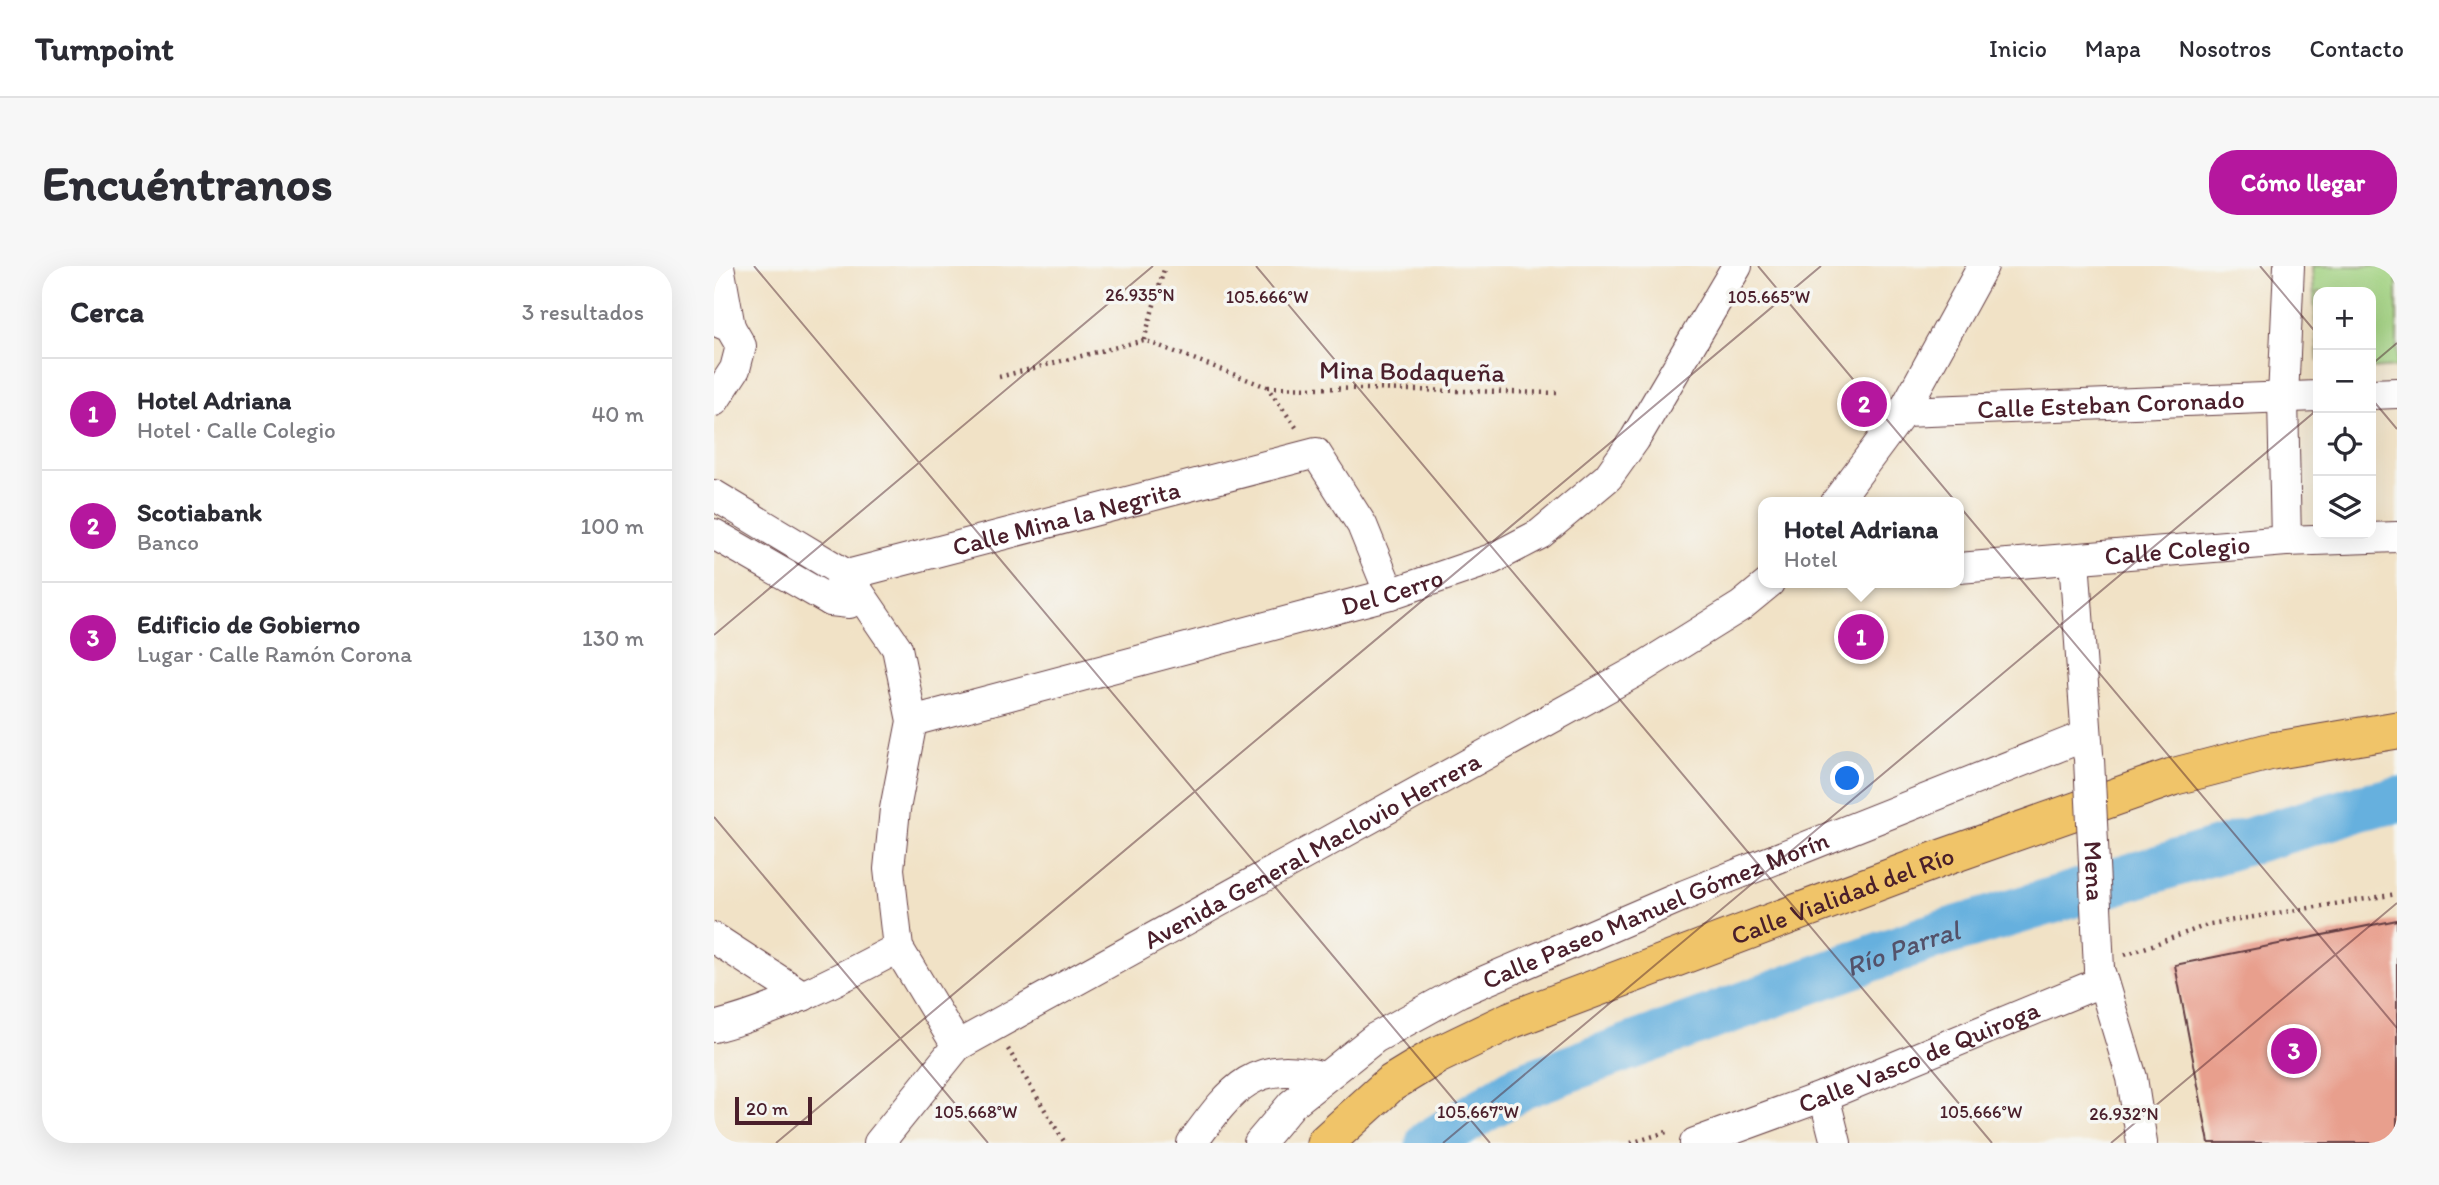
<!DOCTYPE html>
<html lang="es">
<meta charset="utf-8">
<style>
body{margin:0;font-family:Itim,sans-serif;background:#f7f7f7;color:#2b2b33}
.controls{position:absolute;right:21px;top:21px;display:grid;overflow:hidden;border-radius:14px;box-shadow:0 7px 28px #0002}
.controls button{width:63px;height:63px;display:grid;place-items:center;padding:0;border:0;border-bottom:2px solid #e1e1e2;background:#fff;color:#2b2b33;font:35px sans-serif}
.scale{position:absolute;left:21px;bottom:18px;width:77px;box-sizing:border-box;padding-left:7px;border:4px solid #4a1f2b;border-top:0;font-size:19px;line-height:24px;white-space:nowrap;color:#4a1f2b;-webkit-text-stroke:5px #f6f6f2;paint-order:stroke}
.you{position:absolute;left:1134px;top:513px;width:24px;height:24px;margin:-18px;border:5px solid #fff;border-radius:50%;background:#1a73e8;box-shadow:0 0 0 10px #1a73e833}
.badge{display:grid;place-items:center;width:46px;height:46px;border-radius:50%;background:#b5179e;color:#fff;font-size:23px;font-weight:700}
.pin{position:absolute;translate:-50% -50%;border:4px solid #fff;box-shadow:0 2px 7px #0006}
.popup{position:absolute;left:1044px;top:231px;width:206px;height:91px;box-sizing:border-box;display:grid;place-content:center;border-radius:14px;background:#fff;filter:drop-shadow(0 2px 5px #0005);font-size:23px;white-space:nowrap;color:#7c7c81}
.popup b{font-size:26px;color:#2b2b33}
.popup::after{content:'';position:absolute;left:50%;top:100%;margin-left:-14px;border:14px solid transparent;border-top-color:#fff}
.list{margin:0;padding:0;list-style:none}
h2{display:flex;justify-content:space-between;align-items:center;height:91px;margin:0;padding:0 28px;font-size:30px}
h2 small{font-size:23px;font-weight:400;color:#7c7c81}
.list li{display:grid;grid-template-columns:46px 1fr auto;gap:21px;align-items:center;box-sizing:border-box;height:112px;padding:0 28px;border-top:2px solid #e1e1e2}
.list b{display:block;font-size:26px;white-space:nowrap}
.list p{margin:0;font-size:23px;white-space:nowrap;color:#7c7c81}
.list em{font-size:23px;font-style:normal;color:#7c7c81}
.icon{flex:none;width:38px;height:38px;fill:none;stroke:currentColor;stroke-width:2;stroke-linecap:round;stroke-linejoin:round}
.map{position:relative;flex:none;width:1683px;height:877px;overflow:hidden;border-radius:28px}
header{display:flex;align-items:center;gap:42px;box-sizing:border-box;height:98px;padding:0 35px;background:#fff;border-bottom:2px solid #e1e1e2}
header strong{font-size:33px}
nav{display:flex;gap:38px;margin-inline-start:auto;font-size:24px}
.intro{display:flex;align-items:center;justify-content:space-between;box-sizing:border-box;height:168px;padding:0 42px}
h1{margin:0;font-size:49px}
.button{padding:18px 32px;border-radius:28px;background:#b5179e;color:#fff;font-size:24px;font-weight:700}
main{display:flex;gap:42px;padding:0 42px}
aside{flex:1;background:#fff;border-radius:28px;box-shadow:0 7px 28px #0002}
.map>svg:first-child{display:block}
.green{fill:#a2d281;stroke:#767856;stroke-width:2}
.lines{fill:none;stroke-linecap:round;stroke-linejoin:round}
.river{stroke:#66b0de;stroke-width:47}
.building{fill:#e89f8d}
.minor-casing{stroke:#633c42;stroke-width:32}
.major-casing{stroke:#633c42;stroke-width:39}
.path{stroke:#633c42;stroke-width:4.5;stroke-dasharray:2 5;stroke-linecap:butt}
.minor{stroke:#fff;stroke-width:30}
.major{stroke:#f0c469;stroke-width:37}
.minor-bridge-casing{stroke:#633c42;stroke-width:32;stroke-linecap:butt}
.minor-bridge{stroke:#fff;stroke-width:30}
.ticks{fill:none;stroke:#4a1f2b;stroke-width:2;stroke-opacity:0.45}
.labels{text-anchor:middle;stroke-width:7;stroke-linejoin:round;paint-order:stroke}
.street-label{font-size:26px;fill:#4a1f2b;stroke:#f6f6f2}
.water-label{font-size:28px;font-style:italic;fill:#54526a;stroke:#f6f6f2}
.ticks-label{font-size:18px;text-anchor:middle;fill:#4a1f2b;stroke:#f6f6f2;stroke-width:7;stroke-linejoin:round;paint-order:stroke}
</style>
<header>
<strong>Turnpoint</strong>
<nav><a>Inicio</a><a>Mapa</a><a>Nosotros</a><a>Contacto</a></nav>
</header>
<div class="intro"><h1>Encuéntranos</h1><a class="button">Cómo llegar</a></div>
<main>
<aside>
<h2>Cerca<small>3 resultados</small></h2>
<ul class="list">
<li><span class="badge">1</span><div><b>Hotel Adriana</b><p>Hotel · Calle Colegio</p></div><em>40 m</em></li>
<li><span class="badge">2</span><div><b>Scotiabank</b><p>Banco</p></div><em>100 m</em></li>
<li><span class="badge">3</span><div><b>Edificio de Gobierno</b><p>Lugar · Calle Ramón Corona</p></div><em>130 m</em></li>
</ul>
</aside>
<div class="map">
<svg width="1683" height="877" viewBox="0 0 1683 877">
<rect width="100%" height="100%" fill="#f6f6f2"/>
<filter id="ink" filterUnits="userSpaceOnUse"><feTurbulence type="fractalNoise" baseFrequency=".0143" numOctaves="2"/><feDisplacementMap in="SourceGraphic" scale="14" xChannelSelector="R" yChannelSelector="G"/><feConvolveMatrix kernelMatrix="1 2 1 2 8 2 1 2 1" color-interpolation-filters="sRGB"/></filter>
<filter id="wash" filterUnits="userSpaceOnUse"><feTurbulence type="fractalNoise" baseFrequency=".00686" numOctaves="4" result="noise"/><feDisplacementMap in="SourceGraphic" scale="28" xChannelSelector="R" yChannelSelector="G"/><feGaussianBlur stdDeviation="1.57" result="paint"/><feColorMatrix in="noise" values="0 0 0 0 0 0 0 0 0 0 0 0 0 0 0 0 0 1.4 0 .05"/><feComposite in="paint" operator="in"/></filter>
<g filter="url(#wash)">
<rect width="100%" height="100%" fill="#f1e2c6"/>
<path class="green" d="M1598,0H1683V101L1657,103V26H1604V96Z"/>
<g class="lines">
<path class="river" id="s1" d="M715,877L808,820L1211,673L1648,541L1683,534"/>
</g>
<g id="blocks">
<g class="building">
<path d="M1683,654V872L1665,877H1495L1461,699Z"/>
<path d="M0,866L13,877H0Z"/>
</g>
</g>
</g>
<g filter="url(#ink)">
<use href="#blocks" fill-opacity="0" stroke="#633c42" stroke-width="2"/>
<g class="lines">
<defs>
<g id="minor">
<path d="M5,0L16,61"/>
<path d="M0,54L16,61L27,80L21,103L0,135"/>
<path d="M1657,128L1683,127"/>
<path id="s2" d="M1189,146L1604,130"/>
<path d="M0,229L133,309L183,382L198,455L181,543L175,603L184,682L243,780"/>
<path d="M1122,236L1189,146L1269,0"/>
<path d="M0,268L117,335L135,337"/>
<path d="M1572,275L1569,132L1575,0"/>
<path d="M1360,293L1374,488"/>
<path id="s3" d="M1245,302L1572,275L1683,271"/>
<path id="s4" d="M117,335L133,309L602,187L648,259L676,328"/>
<path id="s5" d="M198,455L676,328L778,293L826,268L894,211L921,173L1023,0"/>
<path d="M0,672L89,730"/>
<path d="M1385,703L1418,812L1428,877"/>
<path d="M0,761C66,744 124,714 184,682"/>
<path d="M1110,830L1122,877"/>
<path id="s6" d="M165,877L243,780L921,406L1027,340L1055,317"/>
<path d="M478,877C517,824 539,791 609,811"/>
<path id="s7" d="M545,877L578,838L661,772L745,726L971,629L1371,470"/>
<path id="s8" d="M981,877L1110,830L1387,716"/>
</g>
<g id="major">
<path id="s9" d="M611,877L676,818L722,790L797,754L1228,592L1458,511L1558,485L1683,464"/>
</g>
</defs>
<use href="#minor" class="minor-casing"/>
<use href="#major" class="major-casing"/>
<g class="path">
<path d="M430,74L451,0"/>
<path d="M285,111L430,74L553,121L584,164"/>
<path d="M554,121L843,127"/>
<path d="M1411,689L1496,658L1683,628"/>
<path d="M294,783L351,877"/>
<path d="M917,877L956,865"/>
</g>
<use href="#minor" class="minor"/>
<use href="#major" class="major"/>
<defs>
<g id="minor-bridge">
<path id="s10" d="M1375,493L1385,703"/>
</g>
</defs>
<use href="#minor-bridge" class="minor-bridge-casing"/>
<use href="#minor-bridge" class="minor-bridge"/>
</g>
</g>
<path class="ticks" d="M40,0L776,877M542,0L1278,877M1044,0L1683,762M1546,0L1604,69M1657,99L1683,77M1657,132L1683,163M0,369L439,0M0,551L274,877M62,877L1107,0M729,877L1604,143M1397,877L1683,637"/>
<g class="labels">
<g class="street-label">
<text transform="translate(698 105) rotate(1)" y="9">Mina Bodaqueña</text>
<text dy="9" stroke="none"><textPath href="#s2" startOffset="208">Calle Esteban Coronado</textPath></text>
<text dy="9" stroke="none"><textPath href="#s4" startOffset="257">Calle Mina la Negrita</textPath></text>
<text dy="9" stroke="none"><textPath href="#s3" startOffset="219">Calle Colegio</textPath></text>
<text dy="9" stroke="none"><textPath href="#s5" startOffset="497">Del Cerro</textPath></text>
<text dy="9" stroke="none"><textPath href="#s6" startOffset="530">Avenida General Maclovio Herrera</textPath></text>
<text dy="9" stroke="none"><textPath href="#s10" startOffset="112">Mena</textPath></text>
<text dy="9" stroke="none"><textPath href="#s9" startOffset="579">Calle Vialidad del Río</textPath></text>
<text dy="9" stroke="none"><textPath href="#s7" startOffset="466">Calle Paseo Manuel Gómez Morín</textPath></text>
<text dy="9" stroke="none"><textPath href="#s8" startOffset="240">Calle Vasco de Quiroga</textPath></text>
</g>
<g class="water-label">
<text dy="10" stroke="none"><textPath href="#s1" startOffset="514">Río Parral</textPath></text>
</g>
</g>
<g class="ticks-label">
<text x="426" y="35">26.935°N</text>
<text x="553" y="37">105.666°W</text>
<text x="1055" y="37">105.665°W</text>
<text x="262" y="852">105.668°W</text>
<text x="764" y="852">105.667°W</text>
<text x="1267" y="852">105.666°W</text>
<text x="1410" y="854">26.932°N</text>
</g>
</svg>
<div class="controls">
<button>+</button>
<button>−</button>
<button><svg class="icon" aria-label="locate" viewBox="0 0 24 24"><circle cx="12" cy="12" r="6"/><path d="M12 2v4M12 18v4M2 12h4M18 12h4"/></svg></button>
<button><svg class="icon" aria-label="layers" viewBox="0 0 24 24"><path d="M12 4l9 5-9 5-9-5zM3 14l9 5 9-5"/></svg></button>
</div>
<div class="scale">20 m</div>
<div class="you"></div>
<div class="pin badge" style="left:1147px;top:371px">1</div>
<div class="popup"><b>Hotel Adriana</b>Hotel</div>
<div class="pin badge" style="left:1150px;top:138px">2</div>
<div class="pin badge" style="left:1580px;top:785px">3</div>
</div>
</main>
